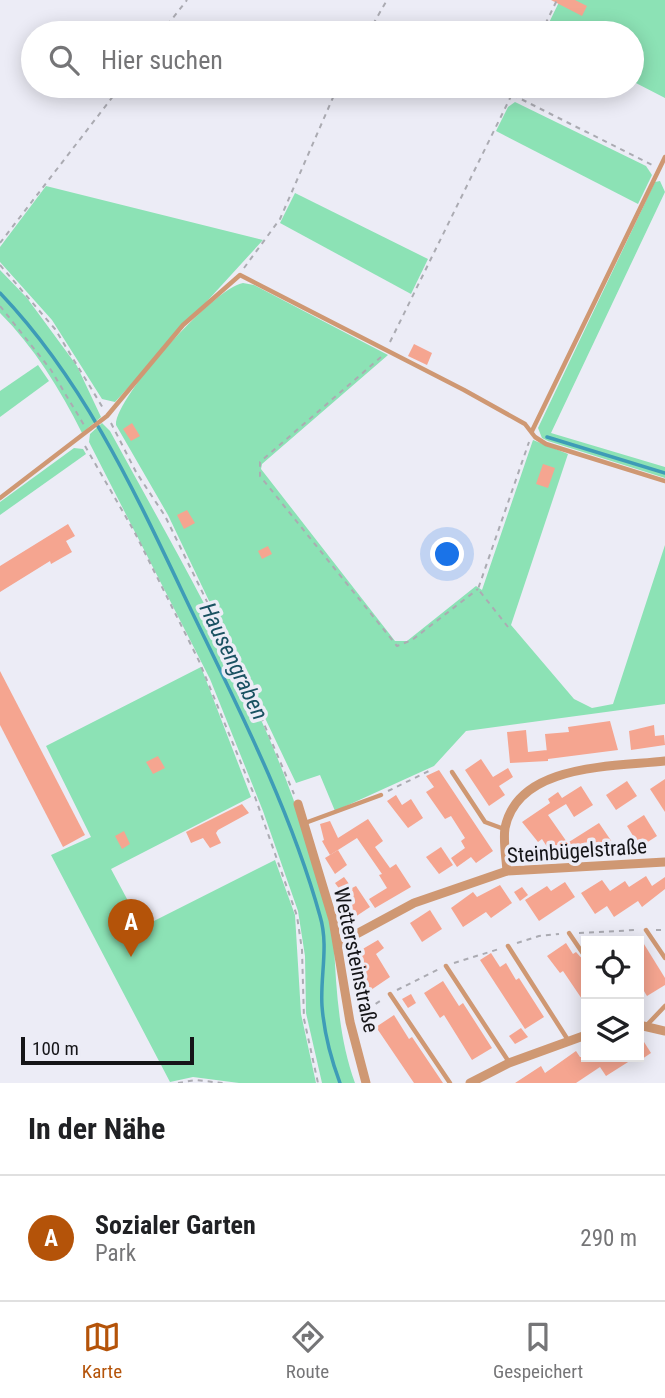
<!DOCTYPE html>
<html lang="de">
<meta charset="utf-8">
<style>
body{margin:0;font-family:"Roboto Condensed",sans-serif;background:#f2f2f2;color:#202124}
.controls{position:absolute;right:21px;bottom:21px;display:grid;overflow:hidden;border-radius:0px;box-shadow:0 4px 18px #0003}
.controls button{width:63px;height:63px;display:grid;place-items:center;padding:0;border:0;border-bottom:2px solid #e0e0e0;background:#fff;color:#202124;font:35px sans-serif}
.scale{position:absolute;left:21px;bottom:18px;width:173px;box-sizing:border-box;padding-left:7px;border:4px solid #151518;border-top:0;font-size:19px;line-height:24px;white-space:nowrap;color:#151518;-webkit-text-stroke:5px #ececf6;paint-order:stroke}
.you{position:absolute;left:448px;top:555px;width:24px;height:24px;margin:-18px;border:5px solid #fff;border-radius:50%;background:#1a73e8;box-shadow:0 0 0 10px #1a73e833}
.badge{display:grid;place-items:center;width:46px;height:46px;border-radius:50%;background:#b45309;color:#fff;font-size:23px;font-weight:700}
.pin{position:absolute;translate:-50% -58px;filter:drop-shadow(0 2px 4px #0008)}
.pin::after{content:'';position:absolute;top:37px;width:24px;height:21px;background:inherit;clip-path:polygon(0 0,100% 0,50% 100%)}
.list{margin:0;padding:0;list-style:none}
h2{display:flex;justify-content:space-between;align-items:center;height:91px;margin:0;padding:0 28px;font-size:30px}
h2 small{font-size:23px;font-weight:400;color:#757577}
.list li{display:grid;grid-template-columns:46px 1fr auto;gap:21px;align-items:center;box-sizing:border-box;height:126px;padding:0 28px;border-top:2px solid #e0e0e0}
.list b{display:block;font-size:26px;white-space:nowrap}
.list p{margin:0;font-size:23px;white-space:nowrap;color:#757577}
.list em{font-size:23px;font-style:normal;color:#757577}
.icon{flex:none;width:38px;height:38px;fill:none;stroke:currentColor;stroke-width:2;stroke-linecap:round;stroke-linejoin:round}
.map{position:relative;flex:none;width:665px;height:1083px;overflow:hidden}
.search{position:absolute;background:#fff;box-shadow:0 4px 18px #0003;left:21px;right:21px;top:21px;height:77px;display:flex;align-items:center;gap:18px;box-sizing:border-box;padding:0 24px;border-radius:38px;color:#757577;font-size:26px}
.sheet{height:217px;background:#fff}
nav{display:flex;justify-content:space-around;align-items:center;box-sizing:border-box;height:98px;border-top:2px solid #e0e0e0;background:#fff;font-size:19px;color:#757577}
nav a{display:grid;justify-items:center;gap:4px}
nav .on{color:#b45309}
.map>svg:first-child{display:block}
.green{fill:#8ce2b5}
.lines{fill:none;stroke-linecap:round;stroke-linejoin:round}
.stream{stroke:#3e9cb7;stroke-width:3.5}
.building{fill:#f5a590}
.path{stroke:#ababb2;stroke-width:2;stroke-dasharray:5 5;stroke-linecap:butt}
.lane{stroke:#cf9873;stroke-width:4.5}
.street{stroke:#cf9873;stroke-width:9}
.labels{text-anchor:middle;stroke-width:7;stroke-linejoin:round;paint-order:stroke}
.street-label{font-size:21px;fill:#151518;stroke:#ececf6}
.water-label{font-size:23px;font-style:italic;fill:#195161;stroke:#ececf6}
</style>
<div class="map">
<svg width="665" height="1083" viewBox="0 0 665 1083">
<rect width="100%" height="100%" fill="#ececf6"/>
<g class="green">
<path d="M560,0H665V98L632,81V33H544Z"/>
<path d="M515,102L646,166L652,175L638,204L496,131L508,107Z"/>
<path d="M660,181L665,192L551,433L665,467V478L548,441L542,438L538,428L655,182Z"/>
<path d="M46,186L263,240L115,402L102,399L52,320L0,262V247Z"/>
<path d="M295,193L428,259L411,294L280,223Z"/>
<path d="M0,270L27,298L77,366L101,417L82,433C60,389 34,347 0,313Z"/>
<path d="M243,283L254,285L388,355L262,464L261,469L395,641H407L476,586L482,590L533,440L568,454L511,625L574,699L592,708L613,704L665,545V704L466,731L434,766L335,811L320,775L296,783L168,515L116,425C115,397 215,287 243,283Z"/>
<path d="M38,365L49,381L0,417V391Z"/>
<path d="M102,423L110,431C179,558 259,692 304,830C312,857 333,917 334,943C336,989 339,1039 355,1083H322L306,1013L305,956L298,911L263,811L210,679L89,442L90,434Z"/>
<path d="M74,448L83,449L86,454L0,515V502Z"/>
<path d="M201,667L251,797L111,869L142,927L275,860L295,915L301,1014L316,1083H239L193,1077L170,1082L51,855L91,837L46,746Z"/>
</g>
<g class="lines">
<g class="stream">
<path d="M0,293C87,384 139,501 193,614C240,711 291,812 320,916C329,946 320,976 322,1006C324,1032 331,1059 340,1083"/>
<path d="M547,437L665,473"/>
</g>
</g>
<g class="building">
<path d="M551,0H575L587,6L582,16Z"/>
<path d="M414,344L432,353L427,365L408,356Z"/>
<path d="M132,423L140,436L131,441L123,429Z"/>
<path d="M543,464L555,468L548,488L536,484Z"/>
<path d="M187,510L195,523L184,529L177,515Z"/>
<path d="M68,524L75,536L66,541L72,552L51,564L50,561L0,592V566Z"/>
<path d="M268,546L272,554L262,559L258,551Z"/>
<path d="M0,671L85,835L63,847L0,725Z"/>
<path d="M610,721L618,750L548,759V761L510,763L507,732L526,730L528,752L547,750V753L545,734L569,732L568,727Z"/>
<path d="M654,725L655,736L664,735L665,745L631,750L629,731Z"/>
<path d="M158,756L165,768L153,774L146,762Z"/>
<path d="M481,759L493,777L508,768L513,777L499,786L505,795L489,806L465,770Z"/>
<path d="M439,770L493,851L476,863L471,857L457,867L451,858L465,848L461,841L465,838L451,816L445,819L426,792L434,787L426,776Z"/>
<path d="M665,779V812L650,789Z"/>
<path d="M627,781L637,796L616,810L606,795Z"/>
<path d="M581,786L593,805L574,817L566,804L548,815L569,845L553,856L542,839L538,842L522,822L550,803L548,799L558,792L562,798Z"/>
<path d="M396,795L402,805L411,799L423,818L408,828L387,801Z"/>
<path d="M242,804L249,813L218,830L216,833L221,843L210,848L203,838L191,843L186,832Z"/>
<path d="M644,815L657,836L640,847L627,826Z"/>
<path d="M368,819L383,841L375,847L390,868L396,864L411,887L375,908L369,899L387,888L379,875L382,874L357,838L330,855L322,841L324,840L320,824L330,821L338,838Z"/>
<path d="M599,823L612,842L597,851L590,840L575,851L569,842Z"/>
<path d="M124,831L130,844L122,849L115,836Z"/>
<path d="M441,847L453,865L439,874L426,857Z"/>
<path d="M338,850L347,865L335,874L325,858Z"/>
<path d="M646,876L652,886L665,877V889L642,907L638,901L614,917L607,906L595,914L581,893L602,880L610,891L625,881L629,887Z"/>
<path d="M344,877L352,888L356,886L370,907L352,919L338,897L343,894L335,883Z"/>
<path d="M565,882L575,897L539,921L525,900L547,886L551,891Z"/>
<path d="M500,885L512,903L491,918L486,912L463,927L451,908L473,892L477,897Z"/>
<path d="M522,887L528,895L520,901L514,892Z"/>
<path d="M430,910L442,929L422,942L410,923Z"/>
<path d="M639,936L665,978V985L647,996L639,983Z"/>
<path d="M378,940L384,948L376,954L390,977L368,992L349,957Z"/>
<path d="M566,943L573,954L576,952L586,963V1005L563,971L560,973L547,956Z"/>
<path d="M491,953L500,967L506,963L516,980L519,978L544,1017L525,1029L480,960Z"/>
<path d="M443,981L459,1006L463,1003L492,1048L472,1060L444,1015L440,1018L424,993Z"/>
<path d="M411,994L416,1003L408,1008L402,999Z"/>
<path d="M394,1015L409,1039L412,1037L443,1083H414L376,1027Z"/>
<path d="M521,1028L528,1037L515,1044L509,1036Z"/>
<path d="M639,1034L651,1053L639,1061Z"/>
<path d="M576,1051L580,1057H636L606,1076L600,1067L576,1083H515L541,1066L545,1073Z"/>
</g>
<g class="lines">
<g class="path">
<path d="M161,33L187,0"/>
<path d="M368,33L387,0"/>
<path d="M541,33L557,0"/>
<path d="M513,95L652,165"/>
<path d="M0,243L121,86"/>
<path d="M0,265L55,329L103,408"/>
<path d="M244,268L280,219L338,86"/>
<path d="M0,306L51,370L84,425"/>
<path d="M390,342L516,86"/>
<path d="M381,357L260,462V476L397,646L412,640L478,589"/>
<path d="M111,423L136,472L165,516L243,675L294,794"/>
<path d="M85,446L134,531L199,661L255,797L297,916L302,950L304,1019L318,1083"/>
<path d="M508,627L478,589L529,442"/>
<path d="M388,791L431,770"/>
<path d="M656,930H665"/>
<path d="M579,933L636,930"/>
<path d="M517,943L539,936L559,934"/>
<path d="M454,963L499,949"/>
<path d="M397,990L439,969"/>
<path d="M359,1015L383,999"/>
<path d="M178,1083L195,1080L223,1083"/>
</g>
<g class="lane">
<path d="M532,431L665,157"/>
<path d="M0,498L107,416L183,325L240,275L464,390L525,424L535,437L546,444L665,481"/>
<path d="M452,772L485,822L504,829"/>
<path d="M305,823L381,795"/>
<path d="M646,930L665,958"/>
<path d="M569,933L586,958"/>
<path d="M508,946L568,1040"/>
<path d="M446,966L509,1062"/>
<path d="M390,994L450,1083"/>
<path d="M646,1026L665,1006"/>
</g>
<g class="street">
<path d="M298,804L333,920L350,1022L366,1083"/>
<path d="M507,871C506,857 503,841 505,828C518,763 614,767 665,761"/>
<path d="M338,944L414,903L507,871L665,862"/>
<path d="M639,1025L665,1031"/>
<path d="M470,1083L509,1063L586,1035"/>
</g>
</g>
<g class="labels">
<g class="street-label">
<text transform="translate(577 851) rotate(-4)" y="7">Steinbügelstraße</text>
<text transform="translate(356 960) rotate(78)" y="7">Wettersteinstraße</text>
</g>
<g class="water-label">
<text transform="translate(234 661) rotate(64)" y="8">Hausengraben</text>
</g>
</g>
</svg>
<div class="controls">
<button><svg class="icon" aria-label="locate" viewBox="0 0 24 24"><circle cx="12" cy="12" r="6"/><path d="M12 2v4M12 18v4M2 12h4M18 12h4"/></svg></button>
<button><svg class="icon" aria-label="layers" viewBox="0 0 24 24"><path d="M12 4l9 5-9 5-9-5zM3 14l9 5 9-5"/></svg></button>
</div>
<div class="scale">100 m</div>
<div class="you"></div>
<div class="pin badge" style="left:131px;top:957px">A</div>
<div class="search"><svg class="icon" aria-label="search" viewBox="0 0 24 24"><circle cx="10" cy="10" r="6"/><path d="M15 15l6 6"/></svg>Hier suchen</div>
</div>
<section class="sheet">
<h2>In der Nähe<small></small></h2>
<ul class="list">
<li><span class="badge">A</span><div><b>Sozialer Garten</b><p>Park</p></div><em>290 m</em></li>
</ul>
</section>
<nav>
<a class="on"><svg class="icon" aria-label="map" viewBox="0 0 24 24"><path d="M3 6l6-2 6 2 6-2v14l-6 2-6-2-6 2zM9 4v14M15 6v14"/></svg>Karte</a>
<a><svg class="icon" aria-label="directions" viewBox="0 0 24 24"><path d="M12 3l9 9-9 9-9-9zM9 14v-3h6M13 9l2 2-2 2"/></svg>Route</a>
<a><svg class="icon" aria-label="saved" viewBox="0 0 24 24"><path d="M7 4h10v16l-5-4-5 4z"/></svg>Gespeichert</a>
</nav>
